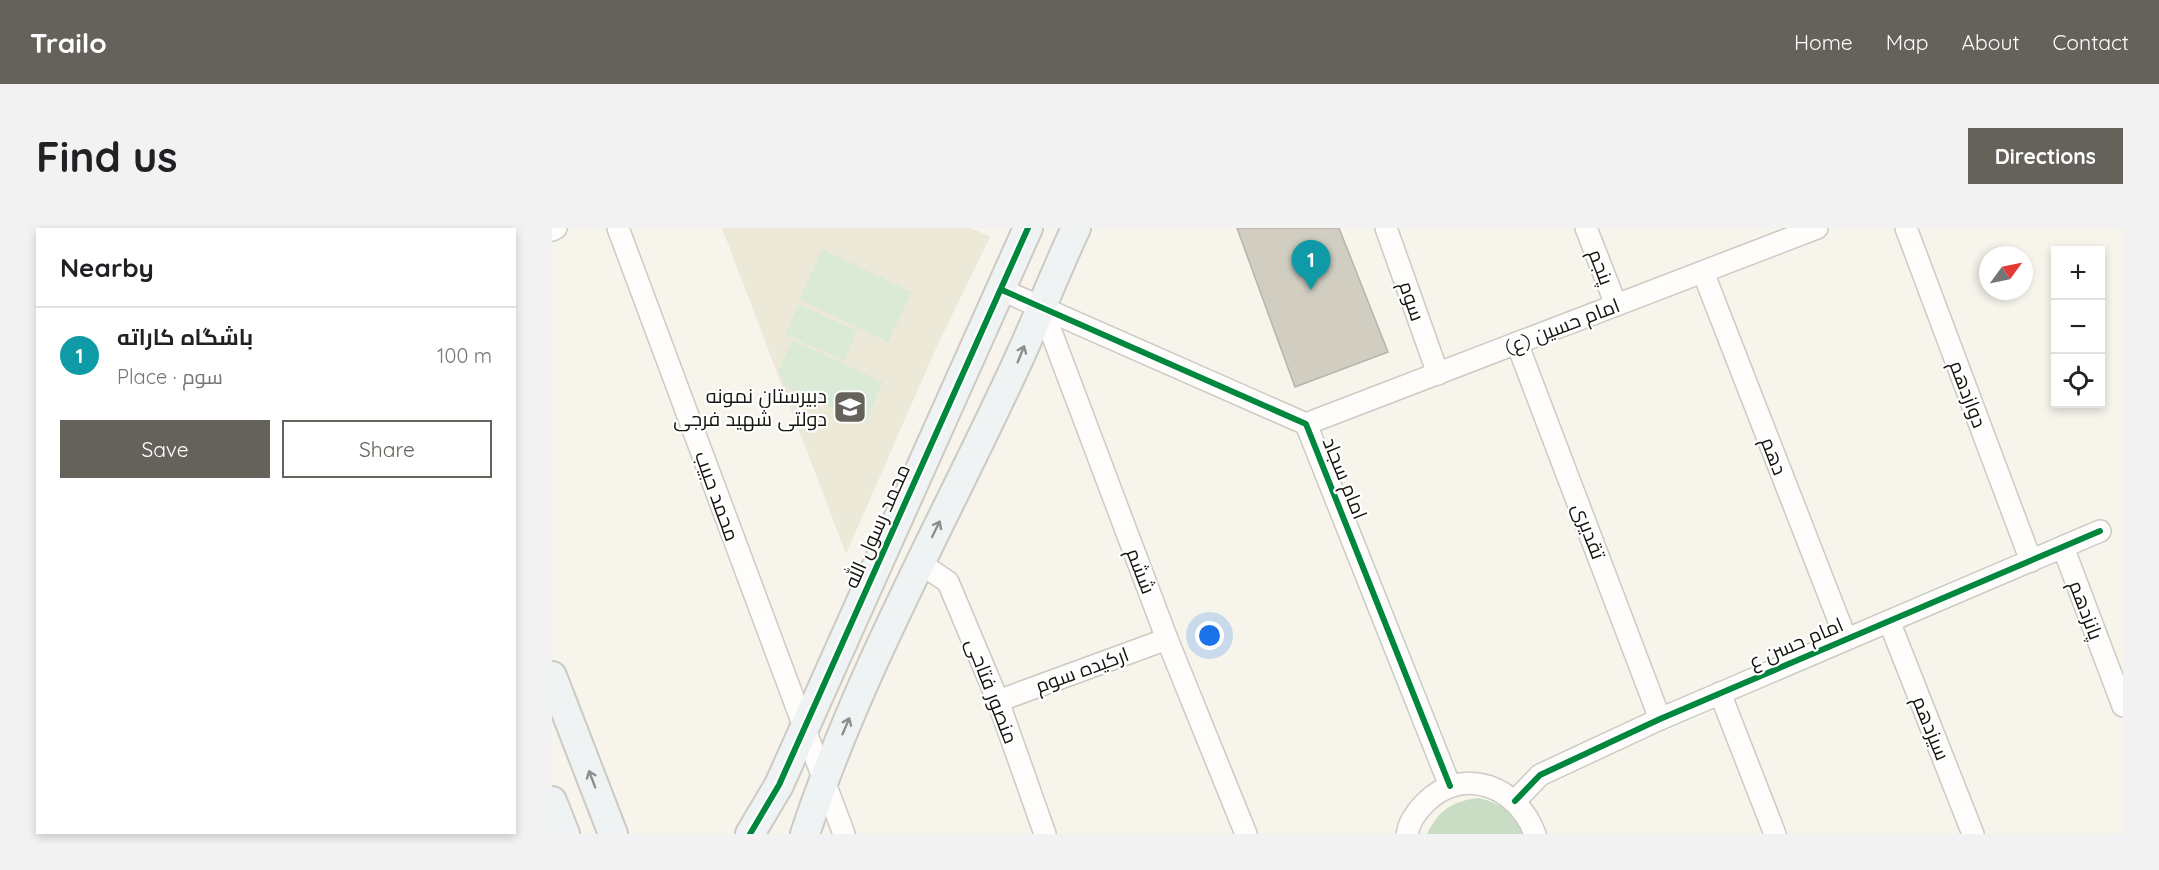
<!DOCTYPE html>
<meta charset="utf-8">
<style>
body{margin:0;font-family:Quicksand,Cairo,sans-serif;background:#f2f2f2;color:#202124}
.controls{position:absolute;right:18px;top:18px;display:grid;overflow:hidden;border-radius:0px;box-shadow:0 3px 9px #0003}
.controls button{width:54px;height:54px;display:grid;place-items:center;padding:0;border:0;border-bottom:2px solid #e0e0e0;background:#fff;color:#202124;font:30px sans-serif}
.compass{position:absolute;left:1427px;top:18px;width:54px;height:54px;border-radius:50%;background:#fff;box-shadow:0 3px 9px #0003;rotate:57deg}
.you{position:absolute;left:658px;top:408px;width:21px;height:21px;margin:-15px;border:4px solid #fff;border-radius:50%;background:#1a73e8;box-shadow:0 0 0 9px #1a73e833}
.badge{display:grid;place-items:center;width:39px;height:39px;border-radius:50%;background:#64625b;color:#fff;font-size:20px;font-weight:700}
.pin{position:absolute;translate:-50% -50px;filter:drop-shadow(0 2px 3px #0008)}
.pin::after{content:'';position:absolute;top:32px;width:21px;height:18px;background:inherit;clip-path:polygon(0 0,100% 0,50% 100%)}
.list{margin:0;padding:0;list-style:none}
h2{display:flex;justify-content:space-between;align-items:center;height:78px;margin:0;padding:0 24px;font-size:26px}
h2 small{font-size:20px;font-weight:400;color:#757577}
.list li{display:grid;grid-template-columns:39px 1fr auto;gap:18px;align-items:center;box-sizing:border-box;height:96px;padding:0 24px;border-top:2px solid #e0e0e0}
.list b{display:block;font-size:22px;white-space:nowrap}
.list p{margin:0;font-size:20px;white-space:nowrap;color:#757577}
.list em{font-size:20px;font-style:normal;color:#757577}
.actions{display:flex;gap:12px;padding:18px 24px}
.actions a{flex:1;padding:14px 0;border:2px solid #64625b;border-radius:0px;text-align:center;font-size:21px;color:#64625b}
.actions .main{background:#64625b;color:#fff}
.icon{flex:none;width:33px;height:33px;fill:none;stroke:currentColor;stroke-width:2;stroke-linecap:round;stroke-linejoin:round}
.map{position:relative;flex:none;width:1571px;height:606px;overflow:hidden;border-radius:0px}
header{display:flex;align-items:center;gap:36px;box-sizing:border-box;height:84px;padding:0 30px;background:#64625b;color:#fff}
header strong{font-size:28px}
nav{display:flex;gap:33px;margin-inline-start:auto;font-size:21px}
.intro{display:flex;align-items:center;justify-content:space-between;box-sizing:border-box;height:144px;padding:0 36px}
h1{margin:0;font-size:42px}
.button{padding:15px 27px;border-radius:0px;background:#64625b;color:#fff;font-size:21px;font-weight:700}
main{display:flex;gap:36px;padding:0 36px}
aside{flex:1;background:#fff;border-radius:0px;box-shadow:0 3px 9px #0003}
.map>svg:first-child{display:block}
.built{fill:#ece9d9}
.green{fill:#dbe9d7}
.forest{fill:#c9ddc5}
.building{fill:#d1cec1;stroke:#b5b4ad;stroke-width:1.5}
.lines{fill:none;stroke-linecap:round;stroke-linejoin:round}
.street-casing{stroke:#cccbc3;stroke-width:24}
.secondary-casing{stroke:#cccbc3;stroke-width:32}
.street{stroke:#fefdfc;stroke-width:21}
.secondary{stroke:#eff3f3;stroke-width:28}
.cycleway-casing{stroke:#fff;stroke-width:10}
.cycleway{stroke:#00873e;stroke-width:6}
.oneway{stroke:#8d8f8c}
.labels{text-anchor:middle;stroke-width:4.5;stroke-linejoin:round;paint-order:stroke}
.street-label{font-size:20px;fill:#15140e;stroke:#fff}
.poi-label{font-size:20px;fill:#15140e;stroke:#fff;text-anchor:end}
</style>
<header>
<strong>Trailo</strong>
<nav><a>Home</a><a>Map</a><a>About</a><a>Contact</a></nav>
</header>
<div class="intro"><h1>Find us</h1><a class="button">Directions</a></div>
<main>
<aside>
<h2>Nearby<small></small></h2>
<ul class="list">
<li><span class="badge" style="background:#0f9aa8">1</span><div><b>باشگاه کاراته</b><p>Place · سوم</p></div><em>100 m</em></li>
</ul>
<div class="actions"><a class="main">Save</a><a>Share</a></div>
</aside>
<div class="map">
<svg width="1571" height="606" viewBox="0 0 1571 606">
<rect width="100%" height="100%" fill="#f6f4eb"/>
<path class="built" d="M170,0H419L438,9L385,118L294,326Z"/>
<g class="green">
<path d="M270,21L360,64L336,114L247,72Z"/>
<path d="M247,76L305,103L292,133L233,106Z"/>
<path d="M241,112L331,154L313,195L233,158L226,143Z"/>
</g>
<path class="forest" d="M926,570C948,575 963,584 972,606H875C886,583 900,573 926,570Z"/>
<path class="building" d="M685,0H787L836,124L743,159Z"/>
<g class="lines">
<defs>
<g id="street">
<path d="M66,0L292,606"/>
<path d="M834,0L886,146"/>
<path d="M1034,0L1064,77"/>
<path d="M1354,0L1479,333"/>
<path d="M0,2L4,0"/>
<path d="M1151,44L1294,411"/>
<path d="M450,62L754,196L898,558"/>
<path d="M489,77L615,411L694,606"/>
<path d="M965,115L1108,491"/>
<path d="M754,196L1265,0"/>
<path d="M1511,319L1571,478"/>
<path d="M368,335L396,354L446,473L493,606"/>
<path d="M1337,393L1421,606"/>
<path d="M1168,465L1223,606"/>
<path d="M446,473L615,411"/>
<path d="M963,573L988,547L1108,491L1548,303"/>
<path d="M855,606C857,594 865,583 873,575C912,536 966,559 983,606"/>
</g>
<g id="secondary">
<path d="M0,448L61,606"/>
<path d="M0,573L13,606"/>
<path d="M198,606L227,557L476,0"/>
<path d="M253,606C307,443 392,293 464,137C485,92 503,45 524,0"/>
</g>
</defs>
<use href="#street" class="street-casing"/>
<use href="#secondary" class="secondary-casing"/>
<use href="#street" class="street"/>
<use href="#secondary" class="secondary"/>
<defs>
<g id="cycleway">
<path d="M450,62L754,196L898,558"/>
<path d="M963,573L988,547L1108,491L1548,303"/>
<path d="M198,606L227,557L476,0"/>
</g>
</defs>
<use href="#cycleway" class="cycleway-casing"/>
<use href="#cycleway" class="cycleway"/>
</g>
<defs><path id="oneway-shaft" d="M-6 0H5M1.5-3L5.5 0L1.5 3" fill="none" stroke-width="1.6" stroke-linecap="round" stroke-linejoin="round" transform="scale(1.5)"/></defs>
<g class="oneway">
<use href="#oneway-shaft" transform="translate(469 126) rotate(-68)"/>
<use href="#oneway-shaft" transform="translate(384 301) rotate(-64)"/>
<use href="#oneway-shaft" transform="translate(294 498) rotate(-67)"/>
<use href="#oneway-shaft" transform="translate(40 551) rotate(-111)"/>
</g>
<defs>
<symbol id="school-square" viewBox="-11 -11 22 22"><rect x="-9" y="-9" width="18" height="18" rx="4" fill="#64625b" stroke="#fff"/><path d="M0-5L7-2L0 1L-7-2ZM-4 1L0 2.5L4 1V4Q0 6-4 4Z" fill="#fff"/></symbol>
</defs>
<g fill-rule="evenodd">
<use href="#school-square" x="279" y="160" width="38" height="38"/>
</g>
<g class="labels">
<g class="street-label">
<text transform="translate(1049 39) rotate(69)" y="7">پنجم</text>
<text transform="translate(860 73) rotate(71)" y="7">سوم</text>
<text transform="translate(1010 98) rotate(-21)" y="7">امام حسین (ع)</text>
<text transform="translate(1416 166) rotate(69)" y="7">دوازدهم</text>
<text transform="translate(1222 228) rotate(69)" y="7">دهم</text>
<text transform="translate(793 250) rotate(68)" y="7">امام سجاد</text>
<text transform="translate(165 268) rotate(70)" y="7">محمد حبیب</text>
<text transform="translate(325 298) rotate(-66)" y="7">محمد رسول الله</text>
<text transform="translate(1037 303) rotate(69)" y="7">تقدیری</text>
<text transform="translate(589 343) rotate(69)" y="7">ششم</text>
<text transform="translate(1534 382) rotate(69)" y="7">پانزدهم</text>
<text transform="translate(1244 415) rotate(-23)" y="7">امام حسن ع</text>
<text transform="translate(530 442) rotate(-20)" y="7">ارکیده سوم</text>
<text transform="translate(440 463) rotate(69)" y="7">منصور فتاحی</text>
<text transform="translate(1379 500) rotate(68)" y="7">سیزدهم</text>
</g>
<g class="poi-label">
<text x="275" y="175">دبیرستان نمونه<tspan x="275" dy="23">دولتی شهید فرجی</tspan></text>
</g>
</g>
</svg>
<div class="controls">
<button>+</button>
<button>−</button>
<button><svg class="icon" aria-label="locate" viewBox="0 0 24 24"><circle cx="12" cy="12" r="6"/><path d="M12 2v4M12 18v4M2 12h4M18 12h4"/></svg></button>
</div>
<svg class="compass" viewBox="-18 -18 36 36"><path d="M0-13l5 13h-10z" fill="#e53935"/><path d="M0 13l5-13h-10z" fill="#757577"/></svg>
<div class="you"></div>
<div class="pin badge" style="left:759px;top:62px;background:#0f9aa8">1</div>
</div>
</main>
